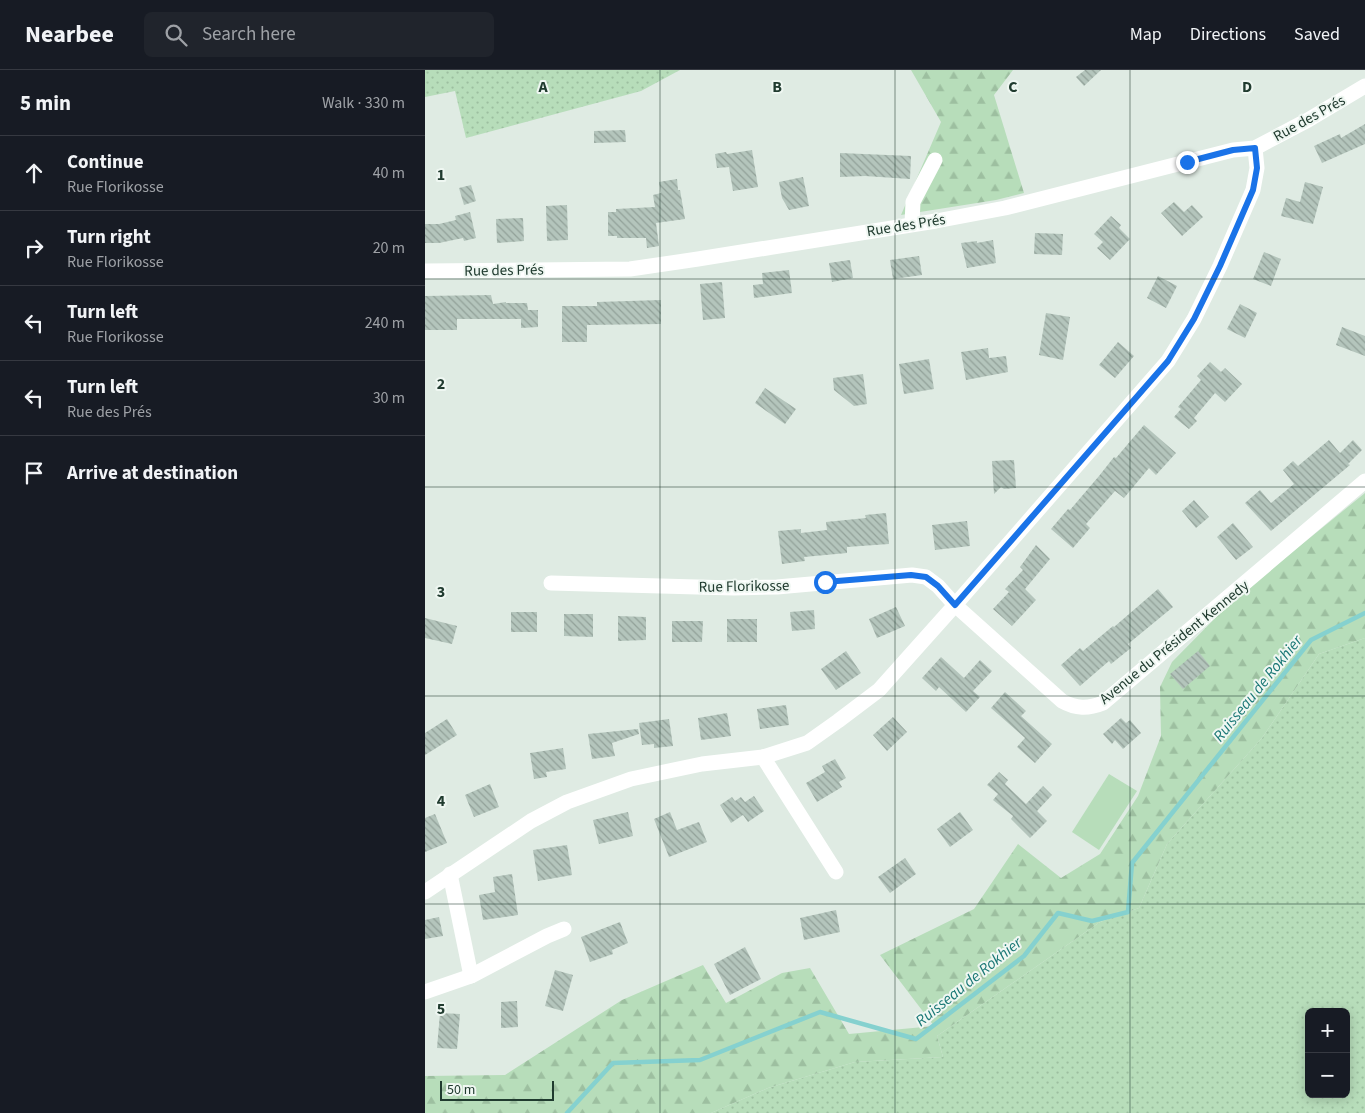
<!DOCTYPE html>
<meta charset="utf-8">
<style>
body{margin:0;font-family:"Source Sans 3",sans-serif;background:#20242c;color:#f1f3f6}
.controls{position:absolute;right:15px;bottom:15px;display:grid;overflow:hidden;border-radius:8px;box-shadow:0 2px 12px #0003}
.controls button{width:45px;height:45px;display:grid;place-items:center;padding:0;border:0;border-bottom:1px solid #363941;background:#171b24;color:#f1f3f6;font:25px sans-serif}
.scale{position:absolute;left:15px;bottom:12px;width:114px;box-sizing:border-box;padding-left:5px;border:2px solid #203b2f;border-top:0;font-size:14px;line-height:18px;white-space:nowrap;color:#203b2f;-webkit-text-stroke:4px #eff7f2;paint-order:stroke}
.stop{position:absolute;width:15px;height:15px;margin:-11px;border:4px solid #1a73e8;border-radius:50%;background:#fff}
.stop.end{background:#1a73e8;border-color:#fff;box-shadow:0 1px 5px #0008}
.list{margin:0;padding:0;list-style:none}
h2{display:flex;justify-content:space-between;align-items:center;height:65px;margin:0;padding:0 20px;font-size:21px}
h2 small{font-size:16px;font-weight:400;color:#9ea1a6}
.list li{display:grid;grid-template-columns:32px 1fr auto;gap:15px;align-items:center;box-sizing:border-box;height:75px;padding:0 20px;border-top:1px solid #363941}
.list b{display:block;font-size:19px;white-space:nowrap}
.list p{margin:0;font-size:16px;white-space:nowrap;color:#9ea1a6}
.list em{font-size:16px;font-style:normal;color:#9ea1a6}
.icon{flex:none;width:28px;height:28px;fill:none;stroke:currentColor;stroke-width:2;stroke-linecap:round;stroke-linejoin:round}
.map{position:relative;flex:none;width:940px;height:1043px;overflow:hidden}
header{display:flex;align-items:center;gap:30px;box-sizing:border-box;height:70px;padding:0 25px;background:#171b24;border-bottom:1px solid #363941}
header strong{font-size:24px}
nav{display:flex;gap:28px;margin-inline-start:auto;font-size:18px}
.search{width:350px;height:45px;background:#20242c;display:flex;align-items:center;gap:12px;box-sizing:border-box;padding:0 18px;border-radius:8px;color:#9ea1a6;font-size:19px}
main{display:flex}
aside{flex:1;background:#171b24}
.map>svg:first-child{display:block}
.grass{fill:url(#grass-dots);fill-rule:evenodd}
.forest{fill:url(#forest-firs)}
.park{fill:#b7ddba}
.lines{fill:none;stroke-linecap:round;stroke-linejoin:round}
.stream{stroke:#85d1cf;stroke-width:4.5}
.building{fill:url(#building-back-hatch)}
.minor{stroke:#fff;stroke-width:15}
.route{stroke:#1a73e8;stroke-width:6}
.grid{fill:none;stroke:#203b2f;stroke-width:1;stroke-opacity:0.55}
.labels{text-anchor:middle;stroke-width:4;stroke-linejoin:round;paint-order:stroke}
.street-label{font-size:15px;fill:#203b2f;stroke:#eff7f2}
.water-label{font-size:16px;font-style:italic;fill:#197775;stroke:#eff7f2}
.grid-label{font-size:16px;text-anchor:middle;font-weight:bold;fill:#203b2f;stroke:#eff7f2;stroke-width:4;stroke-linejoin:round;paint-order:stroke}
</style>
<header>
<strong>Nearbee</strong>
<div class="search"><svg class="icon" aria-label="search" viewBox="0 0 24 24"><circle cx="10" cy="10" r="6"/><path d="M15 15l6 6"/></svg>Search here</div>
<nav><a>Map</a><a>Directions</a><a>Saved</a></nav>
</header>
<main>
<aside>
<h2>5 min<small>Walk · 330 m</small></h2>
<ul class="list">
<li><svg class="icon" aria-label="ahead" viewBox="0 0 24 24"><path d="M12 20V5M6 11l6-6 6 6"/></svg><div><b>Continue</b><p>Rue Florikosse</p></div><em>40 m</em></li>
<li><svg class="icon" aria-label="right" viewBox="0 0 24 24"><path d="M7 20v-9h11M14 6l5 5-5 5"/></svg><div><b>Turn right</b><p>Rue Florikosse</p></div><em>20 m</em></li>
<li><svg class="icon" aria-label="left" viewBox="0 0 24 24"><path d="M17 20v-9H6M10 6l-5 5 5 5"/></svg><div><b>Turn left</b><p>Rue Florikosse</p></div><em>240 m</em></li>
<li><svg class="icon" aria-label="left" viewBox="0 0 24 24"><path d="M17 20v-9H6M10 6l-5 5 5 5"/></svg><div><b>Turn left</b><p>Rue des Prés</p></div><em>30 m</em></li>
<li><svg class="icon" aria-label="arrive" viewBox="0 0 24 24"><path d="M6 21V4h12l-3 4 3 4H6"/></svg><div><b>Arrive at destination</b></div></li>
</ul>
</aside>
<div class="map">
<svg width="940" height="1043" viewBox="0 0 940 1043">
<defs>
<pattern id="grass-dots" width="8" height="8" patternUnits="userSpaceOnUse" patternTransform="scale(1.25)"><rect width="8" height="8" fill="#b7ddba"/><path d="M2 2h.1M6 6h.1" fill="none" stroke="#9dbfa0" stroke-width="1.8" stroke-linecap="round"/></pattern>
<pattern id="forest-firs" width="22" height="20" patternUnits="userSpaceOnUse" patternTransform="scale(1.25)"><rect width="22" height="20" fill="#b7ddba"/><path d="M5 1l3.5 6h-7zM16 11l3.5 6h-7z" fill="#9dbfa0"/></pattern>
<pattern id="building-back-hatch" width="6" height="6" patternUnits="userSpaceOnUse" patternTransform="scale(1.25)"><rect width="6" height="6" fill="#b4c5bc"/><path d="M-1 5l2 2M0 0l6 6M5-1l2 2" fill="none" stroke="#92a199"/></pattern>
</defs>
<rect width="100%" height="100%" fill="#dfebe3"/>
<g class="grass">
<path d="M0,0H255L216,21L41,68L30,21L0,27Z"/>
<path d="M940,568V1043H286L343,1018L430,992L518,987L512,966L675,852L714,838L742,774L837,668L894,584ZM884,942H921V1024H884Z"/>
</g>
<g class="forest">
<path d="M486,0H588L569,25L599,123L571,130L476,145L516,52Z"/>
<path d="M940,423V568L894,584L837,668L742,774L714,838L675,852L512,966L518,987L430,992L343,1018L286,1043H0V1006L80,1005L197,930L278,895L301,933L357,903L385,898L424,964L509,956L455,885L549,839L593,774L636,808L675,784L713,726L736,666L735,617L747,592L807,531Z"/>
</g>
<path class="park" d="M684,704L712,721L674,780L647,762Z"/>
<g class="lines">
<path class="stream" d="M142,1043L188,993L275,990L395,942L491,969L599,886L633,843L667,851L703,842L707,793L886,570L940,543"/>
</g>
<g class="building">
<path d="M660,0H676L659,16L651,7Z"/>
<path d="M940,54V74L897,93L889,76L915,64L916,68Z"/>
<path d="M200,60L201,72L169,73V61Z"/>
<path d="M327,80L333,117L308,121L304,97L292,98L290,84L301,82L302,84Z"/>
<path d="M415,83L486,86L485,109L440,106L415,107Z"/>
<path d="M378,107L384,136L364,140L357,128L354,112Z"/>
<path d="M252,109L253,120H255L260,149L231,153L234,176L222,178L221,168H192V166H183V142H191V139L230,137L228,125L236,123L234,112Z"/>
<path d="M880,112L898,117L888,154L856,146L861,128L875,132Z"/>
<path d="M46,115L51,131L39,135L34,118Z"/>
<path d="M749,132L759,142L767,135L778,147L757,166L736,143Z"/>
<path d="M142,135L143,170L122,171L121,136Z"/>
<path d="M45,142L51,168L39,171L38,168L14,173H0V154H14L31,150L30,146Z"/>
<path d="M686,146L696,155L694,158L705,169L685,190L672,178L678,172L669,164Z"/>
<path d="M98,148L99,171L72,173L71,149Z"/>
<path d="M610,163L638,164L637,185L609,184Z"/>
<path d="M568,170L571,193L542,198L536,173L552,171V173Z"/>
<path d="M839,182L856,189L846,216L828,209Z"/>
<path d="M494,186L497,205L468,209L465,190Z"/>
<path d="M425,190L428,208L407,212L404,193Z"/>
<path d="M364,200L367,223L329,228L328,215L338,214L337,203Z"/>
<path d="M733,206L752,216L741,238L722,228Z"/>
<path d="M297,212L300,248L278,250L275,214Z"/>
<path d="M66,225L68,234L81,232V233H102L103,240H113V257L96,258V249H32V260H0V226Z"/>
<path d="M236,230V254L162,255V272H137V236H172V232Z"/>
<path d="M815,234L832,243L820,268L802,259Z"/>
<path d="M621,243L645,247L638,290L614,285Z"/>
<path d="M917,257L940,266V286L911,275Z"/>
<path d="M693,272L709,286L690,308L674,295Z"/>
<path d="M563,278L564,288L581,286L583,302L541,310L536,282Z"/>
<path d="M504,289L509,319L479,324L474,294Z"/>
<path d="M785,292L796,302L800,298L817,314L800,332L790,323L769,348L772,351L764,359L749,347L756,339L753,337L776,310L772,306Z"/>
<path d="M438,304L442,334L429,336L409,320L408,308Z"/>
<path d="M340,318L371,339L360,354L330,333Z"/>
<path d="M719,355L751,383L731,405L724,398L699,428L690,421L661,454L665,458L648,478L626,459L643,439L645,440L674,406L689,387L691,388Z"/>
<path d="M904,370L915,383L928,370L937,380L923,394L925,395L846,461L820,433L835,420L846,433L869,414L858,400L868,391L873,396Z"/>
<path d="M589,390L591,418L579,419L576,417L569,424L567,391Z"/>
<path d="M769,430L784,447L771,458L757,441Z"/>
<path d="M461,443L464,474L422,477V483L379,487L380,491L357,494L353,461L376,459V463L402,460L401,452L441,448L440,445Z"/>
<path d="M542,451L545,476L510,480L507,455Z"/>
<path d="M808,453L828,477L811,490L792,467Z"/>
<path d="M611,475L625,489L600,519L611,530L587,556L568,539L584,522L580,519L598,500L595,497Z"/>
<path d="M733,519L748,537L703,574L706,578L686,594L684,591L655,616L636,595L655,578L658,581L688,556L689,557Z"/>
<path d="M471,537L480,556L452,568L444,549Z"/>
<path d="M389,540L390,559L367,561L365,542Z"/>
<rect x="86" y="542" width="26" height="20"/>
<path d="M139,544H168V567L139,566Z"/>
<path d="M193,546L221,547V570L193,571Z"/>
<path d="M0,548L32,556L27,574L0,568Z"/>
<rect x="302" y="549" width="30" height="23"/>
<path d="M247,551H278L277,572H247Z"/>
<path d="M421,581L436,603L411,620L396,599Z"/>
<path d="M773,581L785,596L758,619L745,604Z"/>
<path d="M516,587L539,608L555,590L567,601L548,621L555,627L541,642L514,617L511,621L497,608Z"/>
<path d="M580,622L601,641L596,646L627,674L610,693L592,677L600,668L566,638Z"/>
<path d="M361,635L364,655L335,659L332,639Z"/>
<path d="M302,643L306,666L276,670L273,648Z"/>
<path d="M468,647L482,662L462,681L448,665Z"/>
<path d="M696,648L701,653L705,650L716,663L698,679L690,670L687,674L678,664Z"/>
<path d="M22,649L32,665L0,685V663Z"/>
<path d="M244,649L248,676L229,678V674L217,675L214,653Z"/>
<path d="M213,659L214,664L187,673L190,686L167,689L163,664Z"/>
<path d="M138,678L141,699L121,702L122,707L109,709L105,683Z"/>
<path d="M410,689L421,708L414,712L417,717L392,732L381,713L400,702L397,696Z"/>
<path d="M574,702L583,710L580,714L601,734L618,716L627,725L612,741L622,751L605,768L586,749L588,746L568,730L573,724L562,715Z"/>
<path d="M65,714L74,737L49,747L40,725Z"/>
<path d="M329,726L339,741L323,752L318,745L306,753L295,735L307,727L310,731L316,727L320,732Z"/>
<path d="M203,742L208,766L174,774L168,750Z"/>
<path d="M245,742L252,760L274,752L282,772L244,787L229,749Z"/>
<path d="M535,742L548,760L525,777L512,759Z"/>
<path d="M10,744L22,773L0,782V748Z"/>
<path d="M142,775L147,805L113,811L108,780Z"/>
<path d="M480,788L491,804L465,823L453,807Z"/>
<path d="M87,804L93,845L58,850L54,825L70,822L68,807Z"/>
<path d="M411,840L415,862L379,870L375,848Z"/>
<path d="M14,847L18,866L0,869V850Z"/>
<path d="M195,852L203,873L187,880L188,884L165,892L156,867Z"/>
<path d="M320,877L336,909L305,925L289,894Z"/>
<path d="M130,900L148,905L138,941L120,936Z"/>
<path d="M92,931L93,957L76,958V932Z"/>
<path d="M15,943L35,944L32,979L12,978Z"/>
</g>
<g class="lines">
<g class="minor">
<path d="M487,154L488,132L510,90"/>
<path d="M0,201L205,199L273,189L511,151L580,138L808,80L830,78L883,50L940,16"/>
<path d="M126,513L309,518L352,517L487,505L501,507L513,516L530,535L637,631C651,639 663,639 678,633L940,411"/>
<path d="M338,687L411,802"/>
<path d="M25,804L46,906"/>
<path d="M0,822L106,751L142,732L206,709L277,694L338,687L382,673L413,651L454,620L530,535L743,291L769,249L795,196L828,120L832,98L830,78"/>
<path d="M0,922L46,906L122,866L139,859"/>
</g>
</g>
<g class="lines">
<path class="route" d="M400,512L486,505L501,507L513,516L530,535L743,291L769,249L795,196L828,120L832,98L830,78L808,80L762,92"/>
</g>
<path class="grid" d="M235,0V1043M470,0V1043M705,0V1043M0,209H940M0,417H940M0,626H940M0,834H940"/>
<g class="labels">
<g class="street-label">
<text transform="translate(884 48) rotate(-29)" y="5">Rue des Prés</text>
<text transform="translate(481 155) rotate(-9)" y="5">Rue des Prés</text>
<text transform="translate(79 200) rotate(-1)" y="5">Rue des Prés</text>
<text transform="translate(319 516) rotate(-1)" y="5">Rue Florikosse</text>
<text transform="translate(749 572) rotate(-39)" y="5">Avenue du Président Kennedy</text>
</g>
<g class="water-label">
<text transform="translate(832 618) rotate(-51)" y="6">Ruisseau de Rokhier</text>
<text transform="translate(543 911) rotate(-39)" y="6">Ruisseau de Rokhier</text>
</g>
</g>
<g class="grid-label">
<text x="118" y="22">A</text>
<text x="352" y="22">B</text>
<text x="588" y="22">C</text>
<text x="822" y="22">D</text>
<text x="16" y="110">1</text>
<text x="16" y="319">2</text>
<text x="16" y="527">3</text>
<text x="16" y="736">4</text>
<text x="16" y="944">5</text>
</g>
</svg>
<div class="controls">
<button>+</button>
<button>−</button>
</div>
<div class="scale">50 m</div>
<div class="stop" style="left:400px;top:512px"></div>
<div class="stop end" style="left:762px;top:92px"></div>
</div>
</main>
